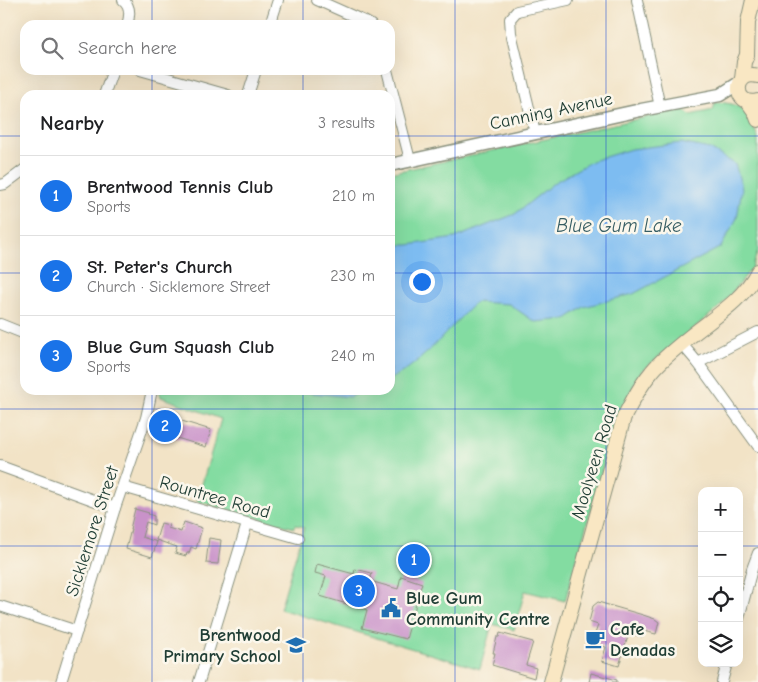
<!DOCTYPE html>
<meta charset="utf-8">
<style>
body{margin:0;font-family:"Comic Neue",sans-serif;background:#f6f6f6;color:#202124}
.controls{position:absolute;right:15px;bottom:15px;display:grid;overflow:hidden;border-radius:10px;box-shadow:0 5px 20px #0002}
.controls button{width:45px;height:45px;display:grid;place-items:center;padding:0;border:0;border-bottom:1px solid #e0e0e0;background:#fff;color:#202124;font:25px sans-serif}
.you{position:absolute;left:421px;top:281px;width:18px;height:18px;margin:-12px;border:4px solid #fff;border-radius:50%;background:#1a73e8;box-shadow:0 0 0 8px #1a73e833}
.badge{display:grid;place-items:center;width:32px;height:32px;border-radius:50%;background:#1a73e8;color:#fff;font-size:16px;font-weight:700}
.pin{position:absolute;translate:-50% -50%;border:2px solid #fff;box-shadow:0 1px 5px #0006}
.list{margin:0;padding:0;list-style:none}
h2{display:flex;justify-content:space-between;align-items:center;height:65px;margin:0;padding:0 20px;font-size:21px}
h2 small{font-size:16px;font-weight:400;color:#757577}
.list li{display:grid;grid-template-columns:32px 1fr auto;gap:15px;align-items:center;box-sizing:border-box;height:80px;padding:0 20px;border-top:1px solid #e0e0e0}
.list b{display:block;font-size:19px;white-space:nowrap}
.list p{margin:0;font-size:16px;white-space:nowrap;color:#757577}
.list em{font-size:16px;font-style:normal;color:#757577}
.icon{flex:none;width:28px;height:28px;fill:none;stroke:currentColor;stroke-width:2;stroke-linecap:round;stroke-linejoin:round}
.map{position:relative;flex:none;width:758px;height:682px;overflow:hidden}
.search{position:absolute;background:#fff;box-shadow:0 5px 20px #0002;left:20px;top:20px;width:375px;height:55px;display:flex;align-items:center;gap:12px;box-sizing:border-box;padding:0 18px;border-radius:15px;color:#757577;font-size:19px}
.panel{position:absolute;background:#fff;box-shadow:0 5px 20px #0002;left:20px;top:90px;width:375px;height:305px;border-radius:15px}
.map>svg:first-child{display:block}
.green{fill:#83dca1;stroke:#518c6a}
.water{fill:#7dbcf1;stroke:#4e7c92}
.building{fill:#c992c9}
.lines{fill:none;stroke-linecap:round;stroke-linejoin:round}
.minor-casing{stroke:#88907d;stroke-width:12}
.tertiary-casing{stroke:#88907d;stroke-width:15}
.secondary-casing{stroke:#88907d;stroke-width:16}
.minor{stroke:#fff;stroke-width:10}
.tertiary{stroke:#fff;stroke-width:12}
.secondary{stroke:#f9e7c3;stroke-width:14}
.grid{fill:none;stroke:#1d4ed8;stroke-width:1;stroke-opacity:0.55}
.labels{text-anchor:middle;stroke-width:5;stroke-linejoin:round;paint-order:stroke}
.street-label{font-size:18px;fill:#1f3d34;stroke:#fbf7ec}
.poi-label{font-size:18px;font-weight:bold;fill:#1f3d34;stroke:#fbf7ec;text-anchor:start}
.water-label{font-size:19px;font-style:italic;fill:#365d63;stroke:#fbf7ec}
</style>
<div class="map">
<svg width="758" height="682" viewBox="0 0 758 682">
<rect width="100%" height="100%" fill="#fbf7ec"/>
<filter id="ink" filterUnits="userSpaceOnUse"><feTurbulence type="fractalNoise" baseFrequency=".02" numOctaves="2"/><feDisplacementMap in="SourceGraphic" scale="10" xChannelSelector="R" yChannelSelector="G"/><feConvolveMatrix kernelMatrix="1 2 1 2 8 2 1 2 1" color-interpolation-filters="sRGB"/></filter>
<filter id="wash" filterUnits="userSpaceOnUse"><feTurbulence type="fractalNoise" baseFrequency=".0096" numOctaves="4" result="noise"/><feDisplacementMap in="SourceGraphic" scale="20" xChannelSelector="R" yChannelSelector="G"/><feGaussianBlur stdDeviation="1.12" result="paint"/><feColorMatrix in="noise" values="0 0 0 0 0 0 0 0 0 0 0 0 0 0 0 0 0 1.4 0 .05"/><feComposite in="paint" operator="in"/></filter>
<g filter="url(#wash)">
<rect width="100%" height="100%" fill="#f2e3c6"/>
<path class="green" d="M719,102L732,104L742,108L748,116L758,137V251L752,268L722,305L642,371L618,415L565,601L525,591L514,630L492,624L480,669L280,609L304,527L295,525L294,528L197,501L221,419L161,397L159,390H390V173L679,110H684L690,115L713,110L715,103Z"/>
<g class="water">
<path d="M681,143L710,149L735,164L742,188L737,218L721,247L633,294L584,307L566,319L535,322L509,304L476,302C448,328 425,362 390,379V245H408L455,238L515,214L555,182L592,161L631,149Z"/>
<path d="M283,390H366L350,397Z"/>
</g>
<g id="blocks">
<g class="building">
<path d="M172,418L211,430L206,447L167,435Z"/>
<path d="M135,509L149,513L148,514L154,516V525L146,522L142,537L157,542L152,557L126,549L131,529H130Z"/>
<path d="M184,522L202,528L196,549L191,547L189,553H187L186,556L175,553L177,547L156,540L161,523L169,525L168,528L181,532Z"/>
<path d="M209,538L221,540L218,564L206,563Z"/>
<path d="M317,564L354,574L355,569L372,573L370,581L398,589L401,576L422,583L406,639L362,628L367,610L320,596L326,576L315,573Z"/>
<path d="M598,602L643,615L655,619L659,622L656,634L643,631L642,637L629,633L619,666L602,661L606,647L592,643L598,625L589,622L593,606Z"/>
<path d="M500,633L533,642L526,665L536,668L534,678L492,665L495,653H493L497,637H499Z"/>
<path d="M591,673L617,680V682H589Z"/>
</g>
</g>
</g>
<g filter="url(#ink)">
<use href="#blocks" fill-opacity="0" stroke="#88907d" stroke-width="1"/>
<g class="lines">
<defs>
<g id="minor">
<path d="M123,0C131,6 130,16 127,25"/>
<path d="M317,0L364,21L371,25"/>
<path d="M637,0L660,107"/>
<path d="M270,25L278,0"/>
<path d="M140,70L228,95"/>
<path d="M387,70L410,160"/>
<path d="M104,95L113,70"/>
<path d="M248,95L256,70"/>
<path d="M535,133L511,33L510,19L517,11L568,0"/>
<path d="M0,185L5,184L25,169"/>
<path d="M0,324L25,334"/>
<path d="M681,343L698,363L758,446"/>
<path d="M698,363L758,332"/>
<path d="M0,466L115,508"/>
<path d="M123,487L298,538"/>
<path d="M0,606L77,631"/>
<path d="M739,618L752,569L758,553"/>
<path d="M61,682L115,508L146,418L152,390"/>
<path d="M199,682L247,524"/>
<path d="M722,682L727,663"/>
</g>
<path id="tertiary" d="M390,165L641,110L720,95L739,83"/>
<g id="secondary">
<path d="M758,76C733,69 732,108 758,101"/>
<path d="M742,79L744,62L747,55L748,22L753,0"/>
<path d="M748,102L755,112L758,120"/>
<path d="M551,682L624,417C632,402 639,387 650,374C658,363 670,353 681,344C708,320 741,304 758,271"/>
</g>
</defs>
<use href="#minor" class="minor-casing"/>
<use href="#tertiary" class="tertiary-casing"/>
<use href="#secondary" class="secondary-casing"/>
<use href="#minor" class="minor"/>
<use href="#tertiary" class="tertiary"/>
<use href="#secondary" class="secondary"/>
</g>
</g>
<path class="grid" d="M152,0V25M303,0V25M455,0V682M606,0V682M152,70V95M303,70V95M0,136H25M390,136H758M0,273H25M390,273H758M152,390V682M303,390V682M0,409H758M0,546H702M739,546H758"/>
<defs>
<symbol id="civic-bare" viewBox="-9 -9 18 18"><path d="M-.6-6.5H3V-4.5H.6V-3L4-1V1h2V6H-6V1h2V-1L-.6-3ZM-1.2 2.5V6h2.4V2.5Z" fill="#1f6fb2" stroke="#fbf7ec" stroke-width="2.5" paint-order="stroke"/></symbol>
<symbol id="cafe-bare" viewBox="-9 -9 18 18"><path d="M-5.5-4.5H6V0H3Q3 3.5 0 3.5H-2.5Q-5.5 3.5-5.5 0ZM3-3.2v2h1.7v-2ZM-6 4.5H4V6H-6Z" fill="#1f6fb2" stroke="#fbf7ec" stroke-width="2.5" paint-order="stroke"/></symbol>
<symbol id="school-bare" viewBox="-9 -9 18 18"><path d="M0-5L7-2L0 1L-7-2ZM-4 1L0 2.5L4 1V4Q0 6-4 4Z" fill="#1f6fb2" stroke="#fbf7ec" stroke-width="2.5" paint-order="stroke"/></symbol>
</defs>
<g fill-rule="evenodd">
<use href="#civic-bare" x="377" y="594" width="28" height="28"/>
<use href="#cafe-bare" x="581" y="625" width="28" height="28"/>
<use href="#school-bare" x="282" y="631" width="28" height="28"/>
</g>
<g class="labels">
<g class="street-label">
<text transform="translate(551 111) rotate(-12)" y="6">Canning Avenue</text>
<text transform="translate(594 462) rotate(-73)" y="6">Moolyeen Road</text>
<text transform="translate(215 497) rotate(16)" y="6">Rountree Road</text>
<text transform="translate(92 531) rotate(-72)" y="6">Sicklemore Street</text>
</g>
<g class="poi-label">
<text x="406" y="604">Blue Gum<tspan x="406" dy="21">Community Centre</tspan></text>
<text x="610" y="635">Cafe<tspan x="610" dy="21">Denadas</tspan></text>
<text x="281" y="641" text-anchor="end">Brentwood<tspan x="281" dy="21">Primary School</tspan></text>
</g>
<g class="water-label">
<text x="619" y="232">Blue Gum Lake</text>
</g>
</g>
</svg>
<div class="controls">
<button>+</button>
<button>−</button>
<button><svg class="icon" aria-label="locate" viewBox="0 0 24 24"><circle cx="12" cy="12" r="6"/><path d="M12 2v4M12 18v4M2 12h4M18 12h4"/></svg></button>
<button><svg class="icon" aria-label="layers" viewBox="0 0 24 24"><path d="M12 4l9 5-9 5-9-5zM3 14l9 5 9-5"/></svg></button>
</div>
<div class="you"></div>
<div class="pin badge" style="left:414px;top:560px">1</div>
<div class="pin badge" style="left:165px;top:426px">2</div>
<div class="pin badge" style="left:359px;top:591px">3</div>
<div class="search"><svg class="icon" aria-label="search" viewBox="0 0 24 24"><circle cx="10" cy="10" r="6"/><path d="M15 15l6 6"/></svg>Search here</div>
<section class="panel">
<h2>Nearby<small>3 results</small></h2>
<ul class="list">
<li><span class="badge">1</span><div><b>Brentwood Tennis Club</b><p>Sports</p></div><em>210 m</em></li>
<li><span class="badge">2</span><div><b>St. Peter's Church</b><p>Church · Sicklemore Street</p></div><em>230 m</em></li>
<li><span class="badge">3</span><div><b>Blue Gum Squash Club</b><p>Sports</p></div><em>240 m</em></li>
</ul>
</section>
</div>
